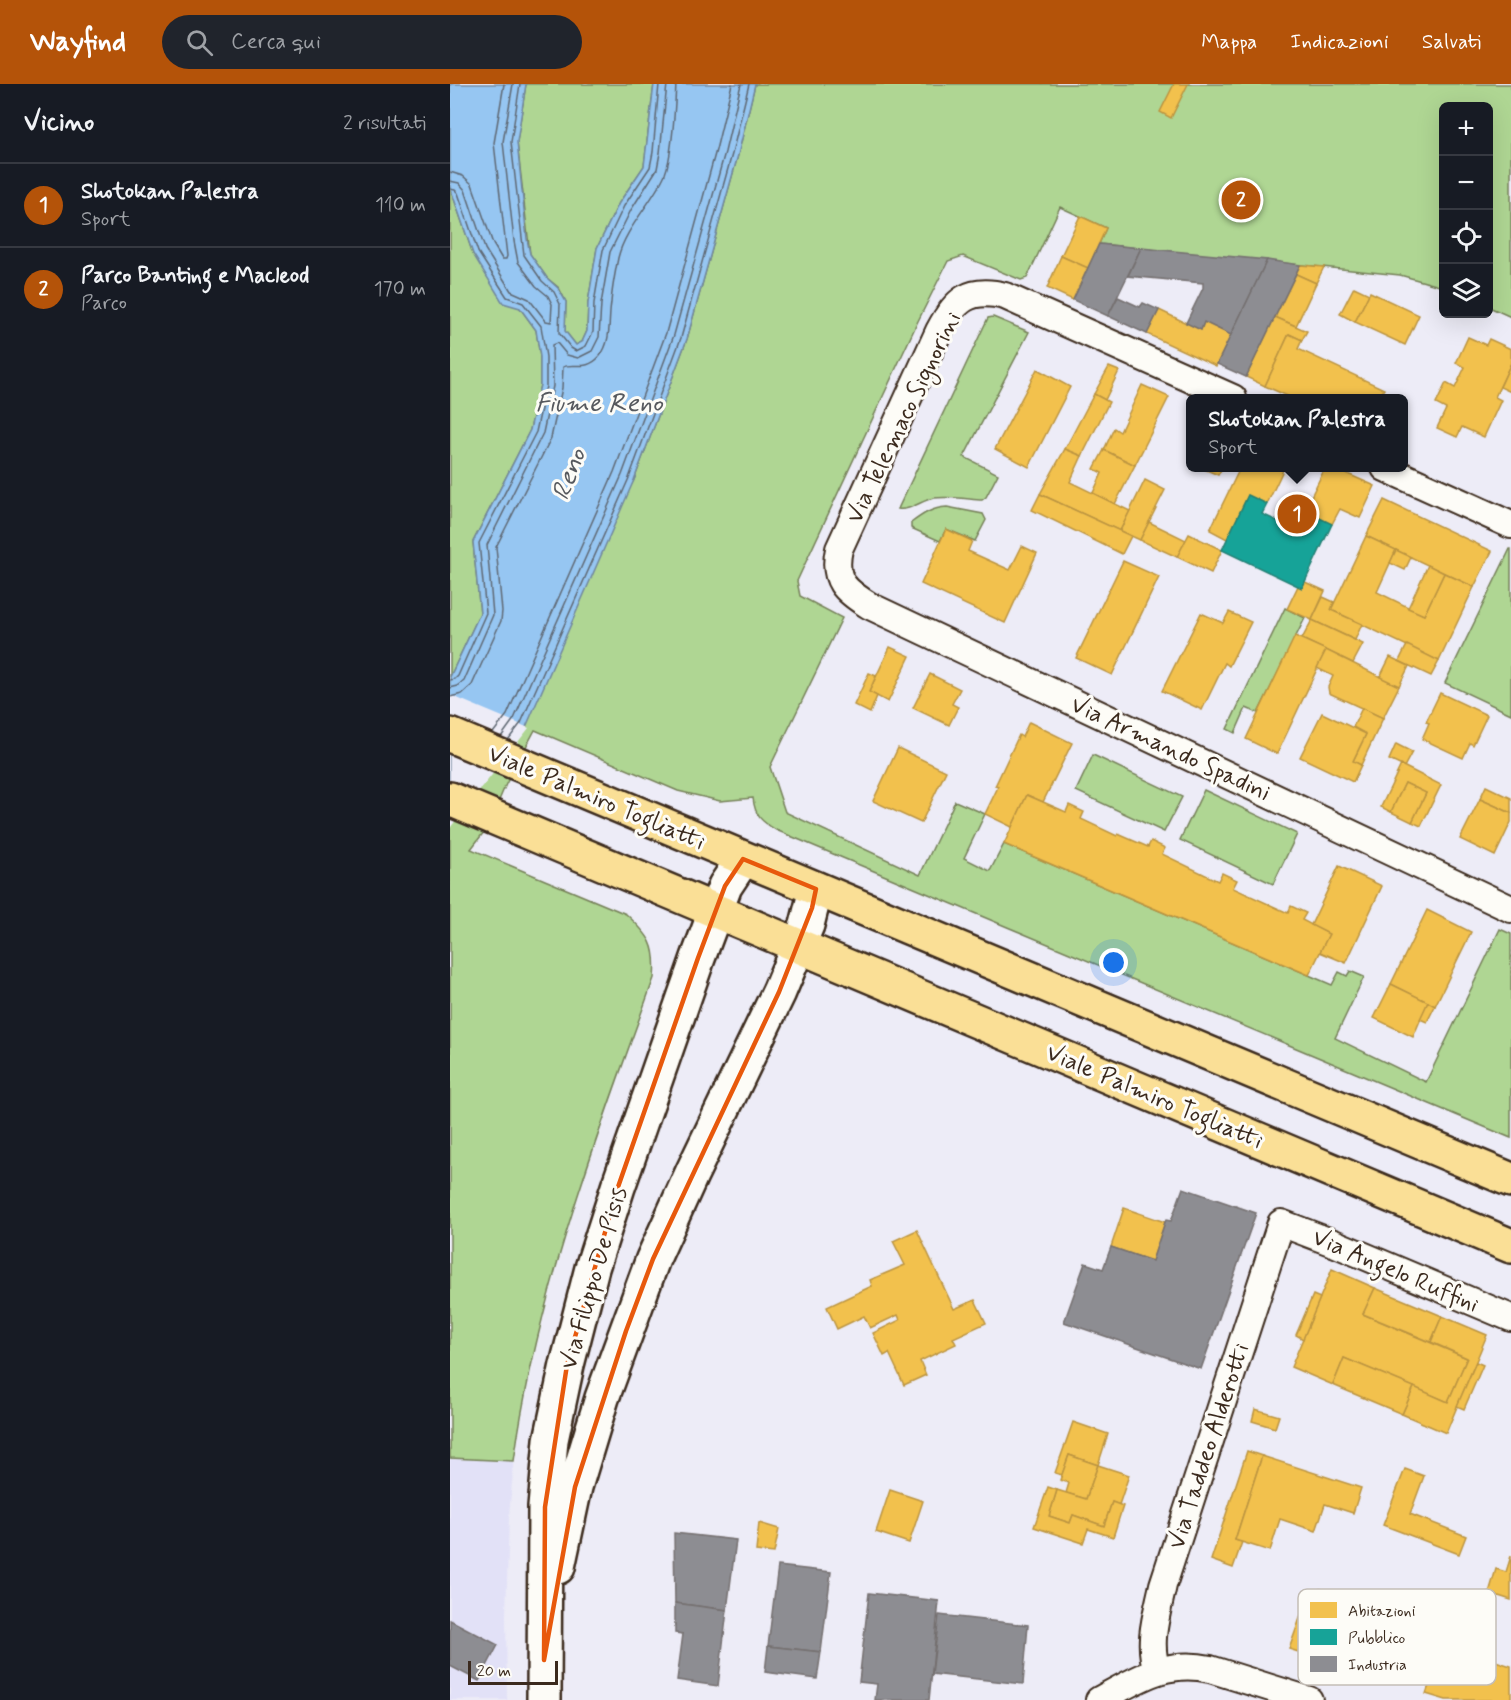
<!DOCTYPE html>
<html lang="it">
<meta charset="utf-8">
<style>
body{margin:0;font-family:Mynerve,sans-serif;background:#20242c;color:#f1f3f6}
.controls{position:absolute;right:18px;top:18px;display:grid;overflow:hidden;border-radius:9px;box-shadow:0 6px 24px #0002}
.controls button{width:54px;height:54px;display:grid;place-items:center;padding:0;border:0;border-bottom:2px solid #363941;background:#171b24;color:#f1f3f6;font:30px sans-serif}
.scale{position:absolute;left:18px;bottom:15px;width:90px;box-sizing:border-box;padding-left:6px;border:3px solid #3b2a1e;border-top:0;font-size:16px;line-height:21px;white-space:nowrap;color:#3b2a1e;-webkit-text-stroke:4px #fdfcf7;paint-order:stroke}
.you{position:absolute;left:664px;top:879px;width:21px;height:21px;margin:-15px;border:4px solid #fff;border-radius:50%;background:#1a73e8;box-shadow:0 0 0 9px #1a73e833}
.badge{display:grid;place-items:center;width:39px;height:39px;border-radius:50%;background:#b45309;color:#fff;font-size:20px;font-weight:700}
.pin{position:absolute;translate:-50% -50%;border:3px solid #fff;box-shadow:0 2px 6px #0006}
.popup{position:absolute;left:736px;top:310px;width:222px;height:78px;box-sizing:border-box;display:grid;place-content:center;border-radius:9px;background:#171b24;filter:drop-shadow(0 2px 4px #0005);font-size:20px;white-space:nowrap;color:#9ea1a6}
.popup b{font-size:22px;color:#f1f3f6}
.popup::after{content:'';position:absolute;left:50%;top:100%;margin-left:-12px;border:12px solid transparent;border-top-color:#171b24}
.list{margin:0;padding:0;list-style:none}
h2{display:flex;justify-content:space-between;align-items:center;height:78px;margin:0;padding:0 24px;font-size:26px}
h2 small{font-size:20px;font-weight:400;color:#9ea1a6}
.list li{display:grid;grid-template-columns:39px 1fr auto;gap:18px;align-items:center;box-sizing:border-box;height:84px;padding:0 24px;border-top:2px solid #363941}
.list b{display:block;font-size:22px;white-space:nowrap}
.list p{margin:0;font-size:20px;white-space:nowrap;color:#9ea1a6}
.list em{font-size:20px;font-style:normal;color:#9ea1a6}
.icon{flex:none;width:33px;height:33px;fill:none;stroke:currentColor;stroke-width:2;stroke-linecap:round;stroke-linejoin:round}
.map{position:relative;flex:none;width:1061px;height:1616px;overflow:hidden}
header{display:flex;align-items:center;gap:36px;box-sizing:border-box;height:84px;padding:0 30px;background:#b45309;color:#fff}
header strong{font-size:28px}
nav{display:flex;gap:33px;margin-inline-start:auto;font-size:21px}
.search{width:420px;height:54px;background:#20242c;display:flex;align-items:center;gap:15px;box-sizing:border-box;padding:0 21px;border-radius:33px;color:#9ea1a6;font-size:22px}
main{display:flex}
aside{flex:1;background:#171b24}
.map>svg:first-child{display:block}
.built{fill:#e2e1f7}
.green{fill:#afd693;stroke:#758058;stroke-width:1.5}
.water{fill:#96c6f2;stroke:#72889d;stroke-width:1.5}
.pier{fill:#edecf7}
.homes{fill:#f2c14e;stroke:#bb9440;stroke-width:1.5}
.public{fill:#17a398;stroke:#227f73;stroke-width:1.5}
.industry{fill:#8d8d92;stroke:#746f6f;stroke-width:1.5}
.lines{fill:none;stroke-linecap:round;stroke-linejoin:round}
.shore{stroke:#5f6873;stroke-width:1.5}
.street-casing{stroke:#3b2a1e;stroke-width:30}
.secondary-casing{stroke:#3b2a1e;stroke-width:38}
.primary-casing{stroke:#3b2a1e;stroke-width:38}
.street{stroke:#fdfcf7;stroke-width:26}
.secondary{stroke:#fdfcf7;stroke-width:33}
.primary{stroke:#fadf96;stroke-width:33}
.marked{fill:none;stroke:#e8590c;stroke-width:4.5;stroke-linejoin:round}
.labels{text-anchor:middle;stroke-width:6;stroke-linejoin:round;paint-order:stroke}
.street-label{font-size:24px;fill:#3b2a1e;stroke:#fdfcf7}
.water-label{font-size:26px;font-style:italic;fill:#56595e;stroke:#fdfcf7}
.key{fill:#fdfcf7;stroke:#c3bdb6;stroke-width:1.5}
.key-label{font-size:16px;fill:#3b2a1e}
</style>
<header>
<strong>Wayfind</strong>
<div class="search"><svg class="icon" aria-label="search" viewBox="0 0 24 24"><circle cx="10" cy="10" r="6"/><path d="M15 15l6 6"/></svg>Cerca qui</div>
<nav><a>Mappa</a><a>Indicazioni</a><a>Salvati</a></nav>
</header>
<main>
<aside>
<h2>Vicino<small>2 risultati</small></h2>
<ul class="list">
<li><span class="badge">1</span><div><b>Shotokan Palestra</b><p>Sport</p></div><em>110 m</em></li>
<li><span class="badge">2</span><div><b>Parco Banting e Macleod</b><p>Parco</p></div><em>170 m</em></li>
</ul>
</aside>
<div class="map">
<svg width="1061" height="1616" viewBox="0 0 1061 1616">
<rect width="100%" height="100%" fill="#edecf7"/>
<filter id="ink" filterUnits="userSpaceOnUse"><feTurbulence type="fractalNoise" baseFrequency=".0167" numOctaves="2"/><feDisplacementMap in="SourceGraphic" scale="12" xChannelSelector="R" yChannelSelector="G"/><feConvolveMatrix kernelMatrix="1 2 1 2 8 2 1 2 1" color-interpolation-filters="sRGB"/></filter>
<g filter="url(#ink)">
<path class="built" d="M0,1374L64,1377L59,1432L56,1531L57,1616H0Z"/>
<g class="green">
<path d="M76,0H204L194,82L169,119L147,164L138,219L137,247L132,258L126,261L115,247L116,218L109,204L97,194L80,170L67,58Z"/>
<path d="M305,0H1061V233L1039,223L1038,22H994L993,203L950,191L649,160L656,144L610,123L577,194L571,196L513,172L498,177L468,237L347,497L350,512L392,534L320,683L335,728L470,791L505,717L535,730L514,774L540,787L554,760L882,901L889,888L897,892L900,887L914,893L885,954L976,998L1050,845L1061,850V1054L326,746C311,737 305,732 303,714L270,717L228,707L85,646L56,700L37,744L21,765L176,830C200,852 207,861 204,894C147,1051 87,1211 64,1377L0,1374V741L184,396L237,255L288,71Z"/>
<path d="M0,103L23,170L70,224L86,246L90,273V301L80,346L23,458L30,529L0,593Z"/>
<path d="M543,233L579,248L514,373L548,390L536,413L532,416C517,415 499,412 484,414C472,416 460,427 448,425L536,238L538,234Z"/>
<path d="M497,423L533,430L536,436L525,457L496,445L490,457L461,444V439C473,430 482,424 497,423Z"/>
<path d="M1060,465H1061V630L995,599Z"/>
<path d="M835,524L855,534L808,629L796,624L785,649L777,645Z"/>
<path d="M643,671L732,713L714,748L626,707Z"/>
<path d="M754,706L847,750L823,800L730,756Z"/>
</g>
<path class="water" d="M0,0H76L67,58L77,155L80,170L97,194L108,204L116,218L115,247L126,261L132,258L137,247L138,219L147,164L169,119L194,82L204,0H305L288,71L237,255L184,396L76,643L0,741V593L30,529L23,458L80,346L90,301V273L86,246L70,224L53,219L23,170L0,103Z"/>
<path class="pier" d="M0,611L79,644L0,744Z"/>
<g class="homes">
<path d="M724,0H738L721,34L710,28Z"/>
<path d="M630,132L656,144L638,184L611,172Z"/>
<path d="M611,172L638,184L623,216L597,204Z"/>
<path d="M850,181L874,183L866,199L846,190Z"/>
<path d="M846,190L866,199L846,242L825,233Z"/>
<path d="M904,203L919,210L905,238L890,230Z"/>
<path d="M920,208L969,231L955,261L905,238Z"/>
<path d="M709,226L751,246L754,238L781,251L766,282L697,250Z"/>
<path d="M825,233L857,247L852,256L839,250L815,302L796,293Z"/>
<path d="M839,250L852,256L848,265L934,305L929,314H842L815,302Z"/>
<path d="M1018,253L1036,261L1039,255L1061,265V279L1045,313L1051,316L1034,353L1012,343L1007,353L987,344L996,325L986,320L996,299L1005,304L1015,283L1006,279Z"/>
<path d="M1061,279V308L1050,303Z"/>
<path d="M659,283L669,287L655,316L644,310Z"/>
<path d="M587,285L620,303L579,383L545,365Z"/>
<path d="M692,301L719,313L685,381L654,366L664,344L670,348Z"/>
<path d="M644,310L659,318L632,372L615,365Z"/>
<path d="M615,365L632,372L620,398L680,427L670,447L590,410Z"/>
<path d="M654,366L685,381L665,420L643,409L652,389L644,385Z"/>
<path d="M752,384H772L768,391Z"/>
<path d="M790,384H834L817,420L798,411L777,455L760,446Z"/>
<path d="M875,384H884L925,402L910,434L890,425L882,440L854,427Z"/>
<path d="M695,396L715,406L690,456L670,447Z"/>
<path d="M590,410L681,452L672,470L582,426Z"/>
<path d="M934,416L1042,467L1024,503L916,452Z"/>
<path d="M699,438L736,456L727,473L690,456Z"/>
<path d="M496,445L522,457L518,467L560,486L572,462L587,469L555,539L471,500Z"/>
<path d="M739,450L772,466L761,489L727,473Z"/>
<path d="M916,452L946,466L927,508L974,531L994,489L1024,503L989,577L881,526Z"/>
<path d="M946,466L961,473L955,486L940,479Z"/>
<path d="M673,477L709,493L662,591L626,574Z"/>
<path d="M978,481L994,489L974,531L958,524Z"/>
<path d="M855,498L875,507L862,536L837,525L848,502L852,504Z"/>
<path d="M873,513L884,518L881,526L912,540L905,556L862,536Z"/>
<path d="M779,528L801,538L779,582L775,579L752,626L712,607L751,529L773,539Z"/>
<path d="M862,536L913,560L903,579L852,555Z"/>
<path d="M845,552L876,566L827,670L796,655Z"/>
<path d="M957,561L989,577L981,592L949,577Z"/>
<path d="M440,563L460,572L438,618L419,608Z"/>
<path d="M876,566L949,602L933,634L879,609L878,603L883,592L867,584Z"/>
<path d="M940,573L959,582L949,602L930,593Z"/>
<path d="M419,589L426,592L419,608L427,612L420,629L404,621Z"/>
<path d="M480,590L510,605L502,620L508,623L499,641L463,624Z"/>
<path d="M990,609L1037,631L1023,661L1020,659L1013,674L972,655L979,639L976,638Z"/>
<path d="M912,624L933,634L911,681L903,677L916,650L903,643Z"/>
<path d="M872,629L916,650L903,677L911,681L903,698L850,673Z"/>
<path d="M579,638L622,659L593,718L577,711L562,743L535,730L548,703L545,702L569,651L572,653Z"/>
<path d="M946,660L962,668L954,683L939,676Z"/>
<path d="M448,664L496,687L471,739L423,717Z"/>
<path d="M951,681L991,701L971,742L962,738L976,709L955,699L941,728L931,723Z"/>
<path d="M955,699L976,709L962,738L941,728Z"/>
<path d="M1036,702L1061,714V729L1030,715Z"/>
<path d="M577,711L616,728L619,721L634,728L631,735L667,752L668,750L698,763L701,757L715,764L712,770L768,797L772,789L787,796L783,804L838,829L841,822L856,829L852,836L879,850L859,891L554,760Z"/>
<path d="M1030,715L1061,729V738L1045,772L1010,755Z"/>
<path d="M889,782L932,802L896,879L870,868L879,850L861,841Z"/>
<path d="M977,826L1021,848L985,922L941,900Z"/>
<path d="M941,900L978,918L963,953L924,934Z"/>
<path d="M978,918L985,922L977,938L970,935Z"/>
<path d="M674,1124L715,1138L702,1177L661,1163Z"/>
<path d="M467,1146L504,1225L525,1216L536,1239L503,1254L506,1260L470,1277L476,1291L454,1301L439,1269L434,1272L423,1249L450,1236L448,1231L420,1244L414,1232L387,1245L377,1223L422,1202L420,1196L455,1181L443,1157Z"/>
<path d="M882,1185L925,1204L913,1230L1017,1274L998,1318L894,1274L883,1301L841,1283Z"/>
<path d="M925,1204L992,1232L981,1258L913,1230Z"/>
<path d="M863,1211L870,1214L853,1255L846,1251Z"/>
<path d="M992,1232L1037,1251L996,1349L952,1330L964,1303L998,1318L1017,1274L981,1258Z"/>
<path d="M894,1274L964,1303L952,1330L883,1301Z"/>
<path d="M1026,1278L1033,1281L1014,1325L1007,1322Z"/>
<path d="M805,1325L829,1332L825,1344L802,1337Z"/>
<path d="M623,1338L658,1350L648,1381L619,1371L612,1391L605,1389Z"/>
<path d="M797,1367L812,1372L785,1456L792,1458L783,1484L761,1476Z"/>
<path d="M619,1371L648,1381L636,1415L616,1409L619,1399L610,1396Z"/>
<path d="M812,1372L911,1404L903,1429L875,1420L866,1447L830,1435L820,1467L785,1456Z"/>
<path d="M648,1381L679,1391L669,1421L662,1418L654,1442L623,1431L620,1439L599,1432L607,1406L636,1415Z"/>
<path d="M955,1385L974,1392L960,1430L1016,1452L1009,1470L933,1441Z"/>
<path d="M598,1403L607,1406L599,1432L620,1439L623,1431L654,1442L662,1418L673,1422L663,1453L638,1445L633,1459L584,1443Z"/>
<path d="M440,1406L473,1417L459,1459L426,1448Z"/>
<path d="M309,1439L329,1445L324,1469L306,1467Z"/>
<path d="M1061,1472V1516L1039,1509L1046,1485L1056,1488Z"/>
<path d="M870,1505L903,1516L895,1540L902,1542L889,1581L839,1565L853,1526L863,1529Z"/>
<path d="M993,1560L1061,1582V1616H996L976,1610Z"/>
</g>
<path class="public" d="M798,411L817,420L812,430L838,442L847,423L882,440L852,504L772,466Z"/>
<g class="industry">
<path d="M649,160L691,164L658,232L623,216Z"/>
<path d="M691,164L817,176L781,251L754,238L751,246L736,239L753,204V199L678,192Z"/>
<path d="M817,176L850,181L796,293L767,280Z"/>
<path d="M668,213L690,223L693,219L709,226L697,250L658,232Z"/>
<path d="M733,1104L806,1129L751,1285L614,1238L635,1179L653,1185L661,1163L702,1177L715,1138L716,1136L721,1137Z"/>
<path d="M224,1449L286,1456L277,1526L225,1519Z"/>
<path d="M328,1482L381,1488L371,1568L318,1562Z"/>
<path d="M419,1509L489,1517L479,1616H425L427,1600L409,1598Z"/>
<path d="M225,1519L277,1526L268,1602L227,1596L233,1550L225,1549Z"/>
<path d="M489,1531L578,1541L573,1600L482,1590Z"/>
<path d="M0,1536L48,1561L29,1597L0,1582Z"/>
<path d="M318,1562L371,1568L367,1595L315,1588Z"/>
</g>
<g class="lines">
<g class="shore">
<path d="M70,0L61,58L74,171L92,197L104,208L110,220L109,249L121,264L126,267L136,262L143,248L144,219L153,166L174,122L200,83L203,68L209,0"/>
<path d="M0,88L13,92L22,100L43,160L52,175H56L57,172L44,59L54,0"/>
<path d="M0,97L9,99L15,106L35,165L61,207L79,215L96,237L101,238L102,220L98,212L86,202L68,178L64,157L53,58L63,0"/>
<path d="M0,105L5,106L8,109L28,168L57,213L73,219L91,242L96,273V302L86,348L29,459L36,529L8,592L5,595L0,596"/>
<path d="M0,604L8,602L14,597L43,531L37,461L93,349L103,302L102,261L107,259L117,271L128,274L142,267L149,253L151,220L160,168L181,126L207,85L210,69L217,0"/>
<path d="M0,613L12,610L22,601L51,537L52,527L46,463L101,354L112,304L113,283C124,278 136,288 150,272C162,256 158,237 161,219C162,204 165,189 168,174C175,144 203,118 215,90C222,72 225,22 226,0"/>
<path d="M43,649L57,631L164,388L216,249L266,66L282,0"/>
<path d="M51,653L64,635L172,391L224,251L275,68L291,0"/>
<path d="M58,656L71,639L179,394L231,254L282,70L299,0"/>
</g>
<defs>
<g id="street">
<path d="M783,314L555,212C519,203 505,216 489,247L389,465C382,496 395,507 420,522L1061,825"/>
<path d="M935,384L1061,441"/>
<path d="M707,1586C697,1558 707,1530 713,1501L831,1139L886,1160L1061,1234"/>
<path d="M649,1616C687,1596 715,1575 760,1585L859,1616"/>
</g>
<g id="secondary">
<path d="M108,1483L125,1403L152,1314L203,1175L242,1089L329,908L357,841L366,805"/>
<path d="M94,1616L95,1423L101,1356L117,1281L142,1184L168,1103L248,874L275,802L293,775"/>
</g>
<g id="primary">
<path d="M0,651L1061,1096"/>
<path d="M0,715L1061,1162"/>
</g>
</defs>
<use href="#street" class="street-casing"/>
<use href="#secondary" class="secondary-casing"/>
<use href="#primary" class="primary-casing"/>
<use href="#street" class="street"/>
<use href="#secondary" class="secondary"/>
<use href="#primary" class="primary"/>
</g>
</g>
<path class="marked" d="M293,775L366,805L362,824L329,908L203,1175L176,1247L125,1403L94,1576L95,1423L117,1281L168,1103L248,874L275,802Z"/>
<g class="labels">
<g class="street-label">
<text transform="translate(453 333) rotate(-64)" y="8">Via Telemaco Signorini</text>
<text transform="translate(721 664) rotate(25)" y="8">Via Armando Spadini</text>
<text transform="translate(147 713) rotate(23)" y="8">Viale Palmiro Togliatti</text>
<text transform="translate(705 1012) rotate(23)" y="8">Viale Palmiro Togliatti</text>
<text transform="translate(946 1186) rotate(23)" y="8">Via Angelo Ruffini</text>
<text transform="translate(143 1194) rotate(-74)" y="8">Via Filippo De Pisis</text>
<text transform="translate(758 1362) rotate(-72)" y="8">Via Taddeo Alderotti</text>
</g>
<g class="water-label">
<text x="149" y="327">Fiume Reno</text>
<text transform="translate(118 390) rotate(-69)" y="9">Reno</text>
</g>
</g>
<rect x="848" y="1505" width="198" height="96" rx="9" class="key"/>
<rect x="860" y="1518" width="27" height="16" fill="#f2c14e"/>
<rect x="860" y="1545" width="27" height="16" fill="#17a398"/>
<rect x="860" y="1572" width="27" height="16" fill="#8d8d92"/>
<g class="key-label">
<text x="898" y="1532">Abitazioni</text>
<text x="898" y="1559">Pubblico</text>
<text x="898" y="1586">Industria</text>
</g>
</svg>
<div class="controls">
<button>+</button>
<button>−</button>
<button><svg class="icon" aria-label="locate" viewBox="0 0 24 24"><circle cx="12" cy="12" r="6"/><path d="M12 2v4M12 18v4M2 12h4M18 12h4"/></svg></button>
<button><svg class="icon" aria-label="layers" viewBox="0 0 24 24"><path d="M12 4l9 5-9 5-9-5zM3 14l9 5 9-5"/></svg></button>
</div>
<div class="scale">20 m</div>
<div class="you"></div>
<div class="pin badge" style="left:847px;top:430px">1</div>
<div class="popup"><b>Shotokan Palestra</b>Sport</div>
<div class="pin badge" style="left:791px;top:116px">2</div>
</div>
</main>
